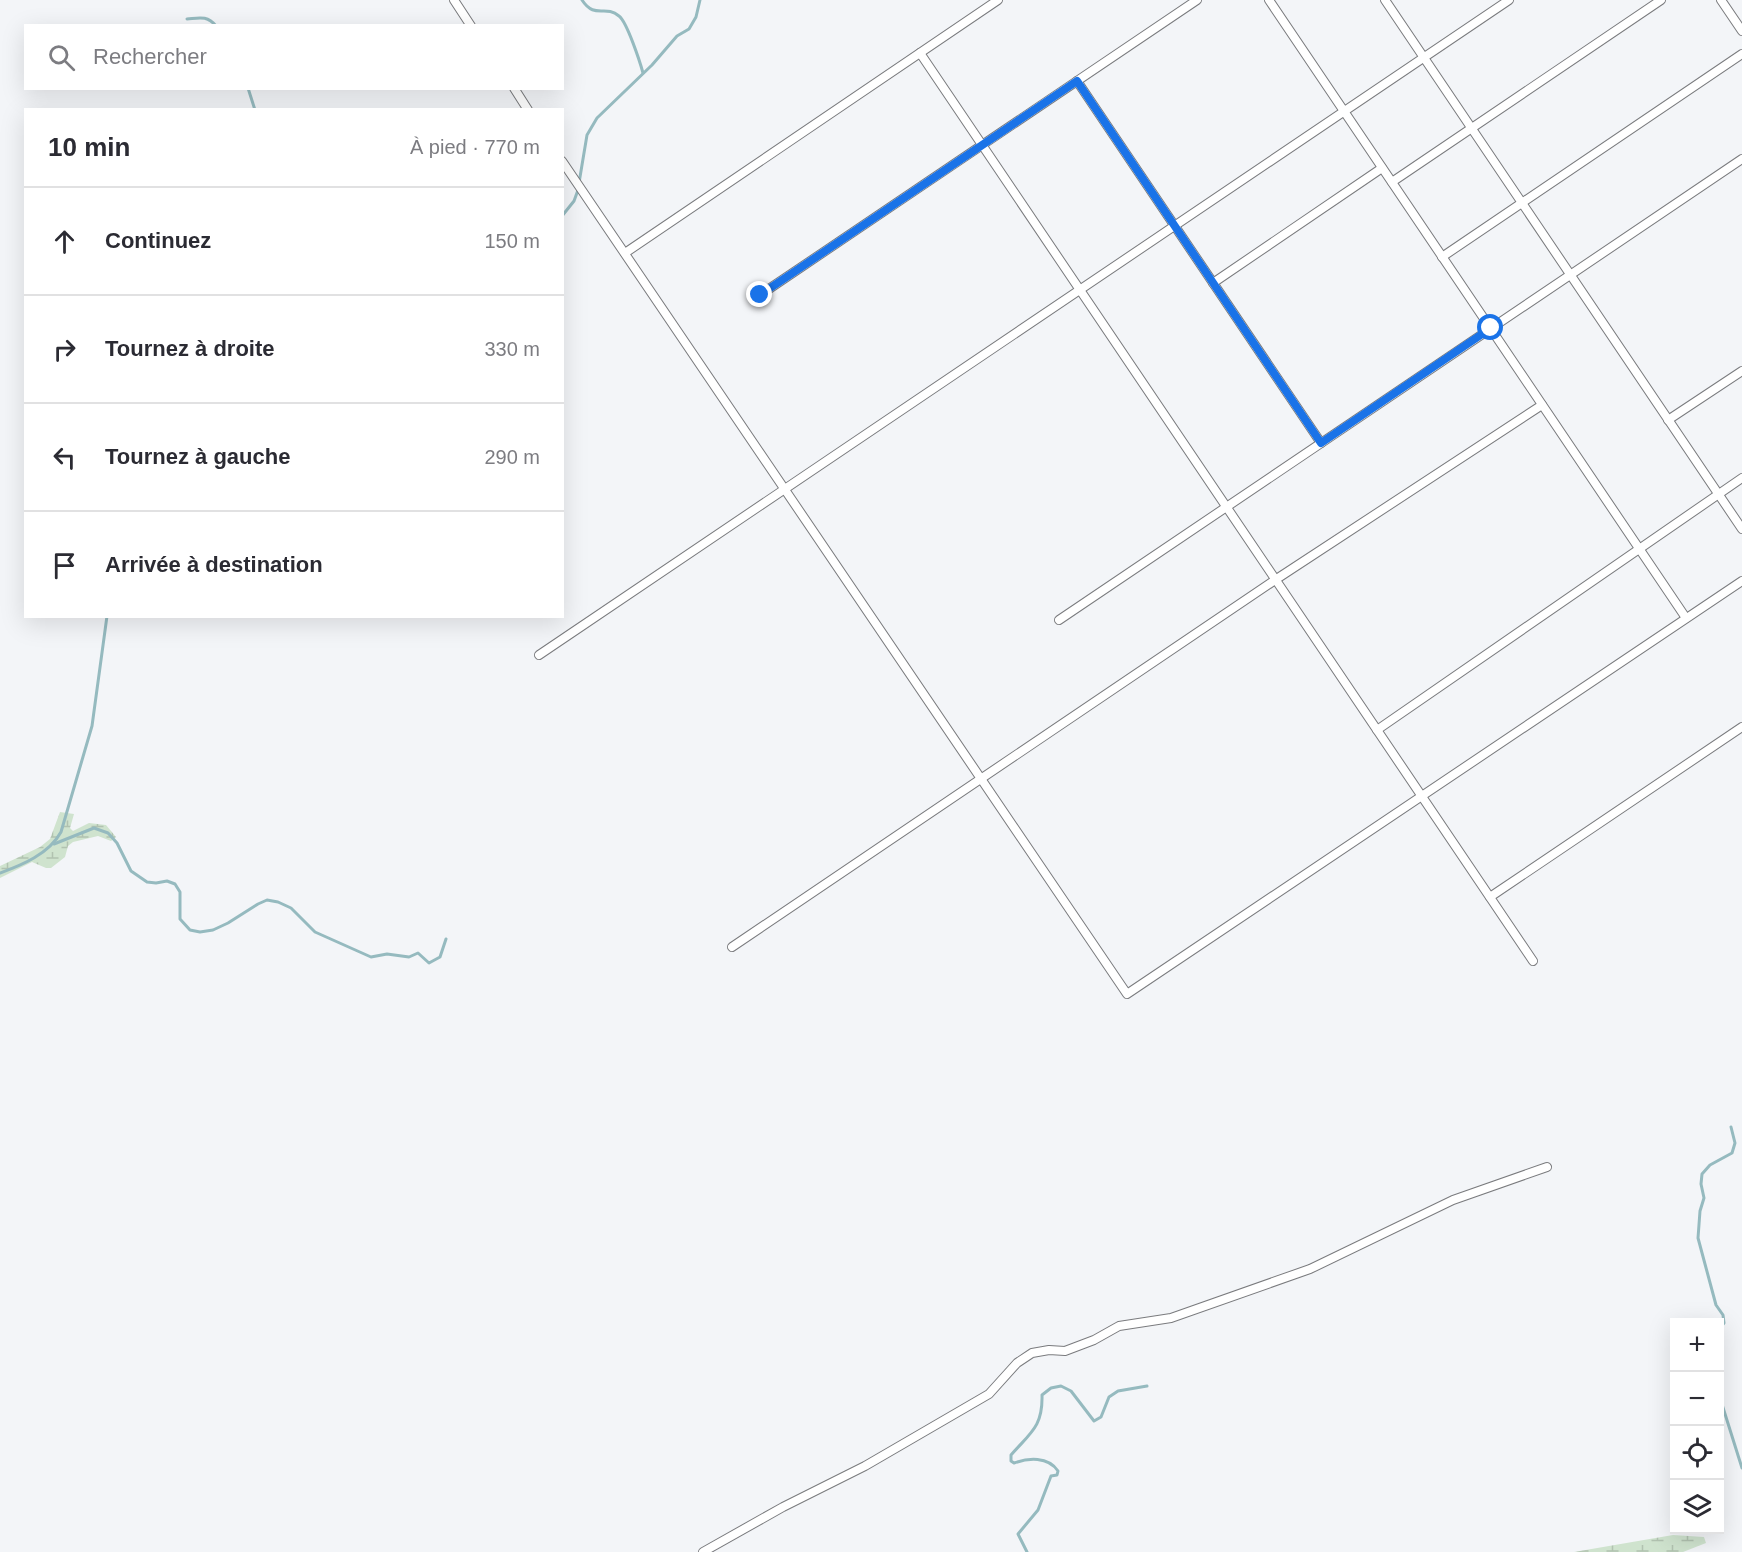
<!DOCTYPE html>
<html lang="fr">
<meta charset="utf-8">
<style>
body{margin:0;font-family:Helvetica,sans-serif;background:#f7f7f7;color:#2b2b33}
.controls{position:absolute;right:18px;bottom:18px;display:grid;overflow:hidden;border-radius:0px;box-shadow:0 6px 24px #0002}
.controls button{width:54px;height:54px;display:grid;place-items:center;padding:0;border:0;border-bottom:2px solid #e1e1e2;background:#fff;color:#2b2b33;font:30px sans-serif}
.stop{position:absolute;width:18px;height:18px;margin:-14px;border:4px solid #1a73e8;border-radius:50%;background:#fff}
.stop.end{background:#1a73e8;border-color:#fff;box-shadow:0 2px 6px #0008}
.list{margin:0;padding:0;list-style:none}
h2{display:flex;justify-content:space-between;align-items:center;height:78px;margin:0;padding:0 24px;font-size:26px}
h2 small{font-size:20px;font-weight:400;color:#7c7c81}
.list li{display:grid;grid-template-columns:39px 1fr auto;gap:18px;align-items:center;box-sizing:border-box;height:108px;padding:0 24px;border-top:2px solid #e1e1e2}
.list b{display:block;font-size:22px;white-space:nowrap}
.list em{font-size:20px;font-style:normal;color:#7c7c81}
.icon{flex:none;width:33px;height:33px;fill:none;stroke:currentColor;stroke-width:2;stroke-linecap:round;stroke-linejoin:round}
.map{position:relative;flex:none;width:1742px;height:1552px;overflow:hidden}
.search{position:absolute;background:#fff;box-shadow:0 6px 24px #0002;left:24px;top:24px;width:540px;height:66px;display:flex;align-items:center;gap:15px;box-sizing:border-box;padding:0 21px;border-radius:0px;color:#7c7c81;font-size:22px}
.panel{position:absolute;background:#fff;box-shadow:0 6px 24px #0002;left:24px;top:108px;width:540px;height:510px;border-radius:0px}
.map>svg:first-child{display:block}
.wetland{fill:url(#wetland-marsh)}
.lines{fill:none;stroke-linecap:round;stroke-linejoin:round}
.stream{stroke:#95babf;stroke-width:3}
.street-casing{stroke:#7a7b7e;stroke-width:10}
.street{stroke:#fff;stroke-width:8}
.route{stroke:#1a73e8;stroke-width:8}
</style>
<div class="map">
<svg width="1742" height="1552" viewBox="0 0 1742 1552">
<defs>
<pattern id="wetland-marsh" width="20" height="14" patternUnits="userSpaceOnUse" patternTransform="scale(1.5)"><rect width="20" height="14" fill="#cfe3ce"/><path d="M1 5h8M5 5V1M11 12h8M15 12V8" fill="none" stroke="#b1c2b0"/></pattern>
</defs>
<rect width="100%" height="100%" fill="#f3f5f8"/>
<g class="wetland">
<path d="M60,812L74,814L70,828L73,831L89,823L106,825L116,837L111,841L98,836L73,842L68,846L65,857L51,868H46L32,862L0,878V866L40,847L50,839Z"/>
<path d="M1673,1535L1704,1537L1706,1543L1683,1552H1574Z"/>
</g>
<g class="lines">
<g class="stream">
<path d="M582,0C595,20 605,4 619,16C627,22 640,62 643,73"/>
<path d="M187,19C199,18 207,15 216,26"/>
<path d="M248,88L255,110"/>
<path d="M579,183L587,135L597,118L652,65L677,36L689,29L696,17L700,0"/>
<path d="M562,216L574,201L578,190"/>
<path d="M54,844L94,828L108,833L117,843L131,871L147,882L156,883L167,881L175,884L180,892V919L190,930L200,932L213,930L228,923L258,904L267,900L278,902L291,908L315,932L371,957L387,954L409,957L418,953L429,963L440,957L446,939"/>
<path d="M0,873C22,865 49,854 61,832L92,726L107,616"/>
<path d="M1720,1328L1724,1323L1723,1315L1716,1305L1698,1238L1700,1211L1704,1198L1701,1184L1702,1174L1710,1165L1732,1153L1735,1143L1731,1127"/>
<path d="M1720,1398L1742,1468"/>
<path d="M1027,1552L1018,1534L1038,1510L1051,1476L1057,1475L1058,1471C1048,1456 1028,1458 1014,1463L1011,1461V1455C1030,1433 1043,1427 1042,1395L1051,1388L1061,1386L1071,1391L1094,1421L1101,1417L1109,1397L1118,1391L1147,1386"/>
</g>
<defs>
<g id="street">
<path d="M454,0L471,26"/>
<path d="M1269,0L1686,618"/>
<path d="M1385,0L1742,529"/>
<path d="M1721,0L1742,31"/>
<path d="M920,53L1533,961"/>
<path d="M1077,81L1321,443"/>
<path d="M514,88L528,110"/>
<path d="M562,161L1127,994L1742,581"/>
<path d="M1392,182L1661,0"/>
<path d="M625,253L998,0"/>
<path d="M1442,257L1742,54"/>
<path d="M1213,283L1382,168"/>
<path d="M760,295L1197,0"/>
<path d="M1668,420L1742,371"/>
<path d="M1059,620L1742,159"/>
<path d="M539,655L1509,0"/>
<path d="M1377,730L1742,478"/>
<path d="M1490,897L1742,727"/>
<path d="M732,947L1275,580L1542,405"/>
<path d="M703,1552L783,1507L865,1466L989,1394L1017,1363L1032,1353L1049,1350L1065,1351L1094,1340L1119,1326L1171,1318L1310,1269L1453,1200L1547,1167"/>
</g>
</defs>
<use href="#street" class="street-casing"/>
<use href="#street" class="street"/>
</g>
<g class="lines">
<path class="route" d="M760,295L1077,81L1321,443L1491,328"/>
</g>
</svg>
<div class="controls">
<button>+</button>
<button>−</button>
<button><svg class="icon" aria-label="locate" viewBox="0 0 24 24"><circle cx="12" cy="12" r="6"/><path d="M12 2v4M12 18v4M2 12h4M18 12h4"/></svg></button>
<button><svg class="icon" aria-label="layers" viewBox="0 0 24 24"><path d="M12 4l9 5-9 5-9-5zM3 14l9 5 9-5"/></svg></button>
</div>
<div class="stop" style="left:1491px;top:328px"></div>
<div class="stop end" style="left:760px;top:295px"></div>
<div class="search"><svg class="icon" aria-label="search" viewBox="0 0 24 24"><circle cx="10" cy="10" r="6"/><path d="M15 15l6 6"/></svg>Rechercher</div>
<section class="panel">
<h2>10 min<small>À pied · 770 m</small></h2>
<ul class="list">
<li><svg class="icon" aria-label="ahead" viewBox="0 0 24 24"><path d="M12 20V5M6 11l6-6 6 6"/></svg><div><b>Continuez</b></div><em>150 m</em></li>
<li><svg class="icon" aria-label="right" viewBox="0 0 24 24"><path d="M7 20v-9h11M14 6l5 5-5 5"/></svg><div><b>Tournez à droite</b></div><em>330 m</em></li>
<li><svg class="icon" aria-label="left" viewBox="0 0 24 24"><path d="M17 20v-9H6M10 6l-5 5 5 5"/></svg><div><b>Tournez à gauche</b></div><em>290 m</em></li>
<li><svg class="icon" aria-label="arrive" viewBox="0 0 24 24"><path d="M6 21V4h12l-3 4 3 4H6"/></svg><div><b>Arrivée à destination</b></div></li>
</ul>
</section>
</div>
